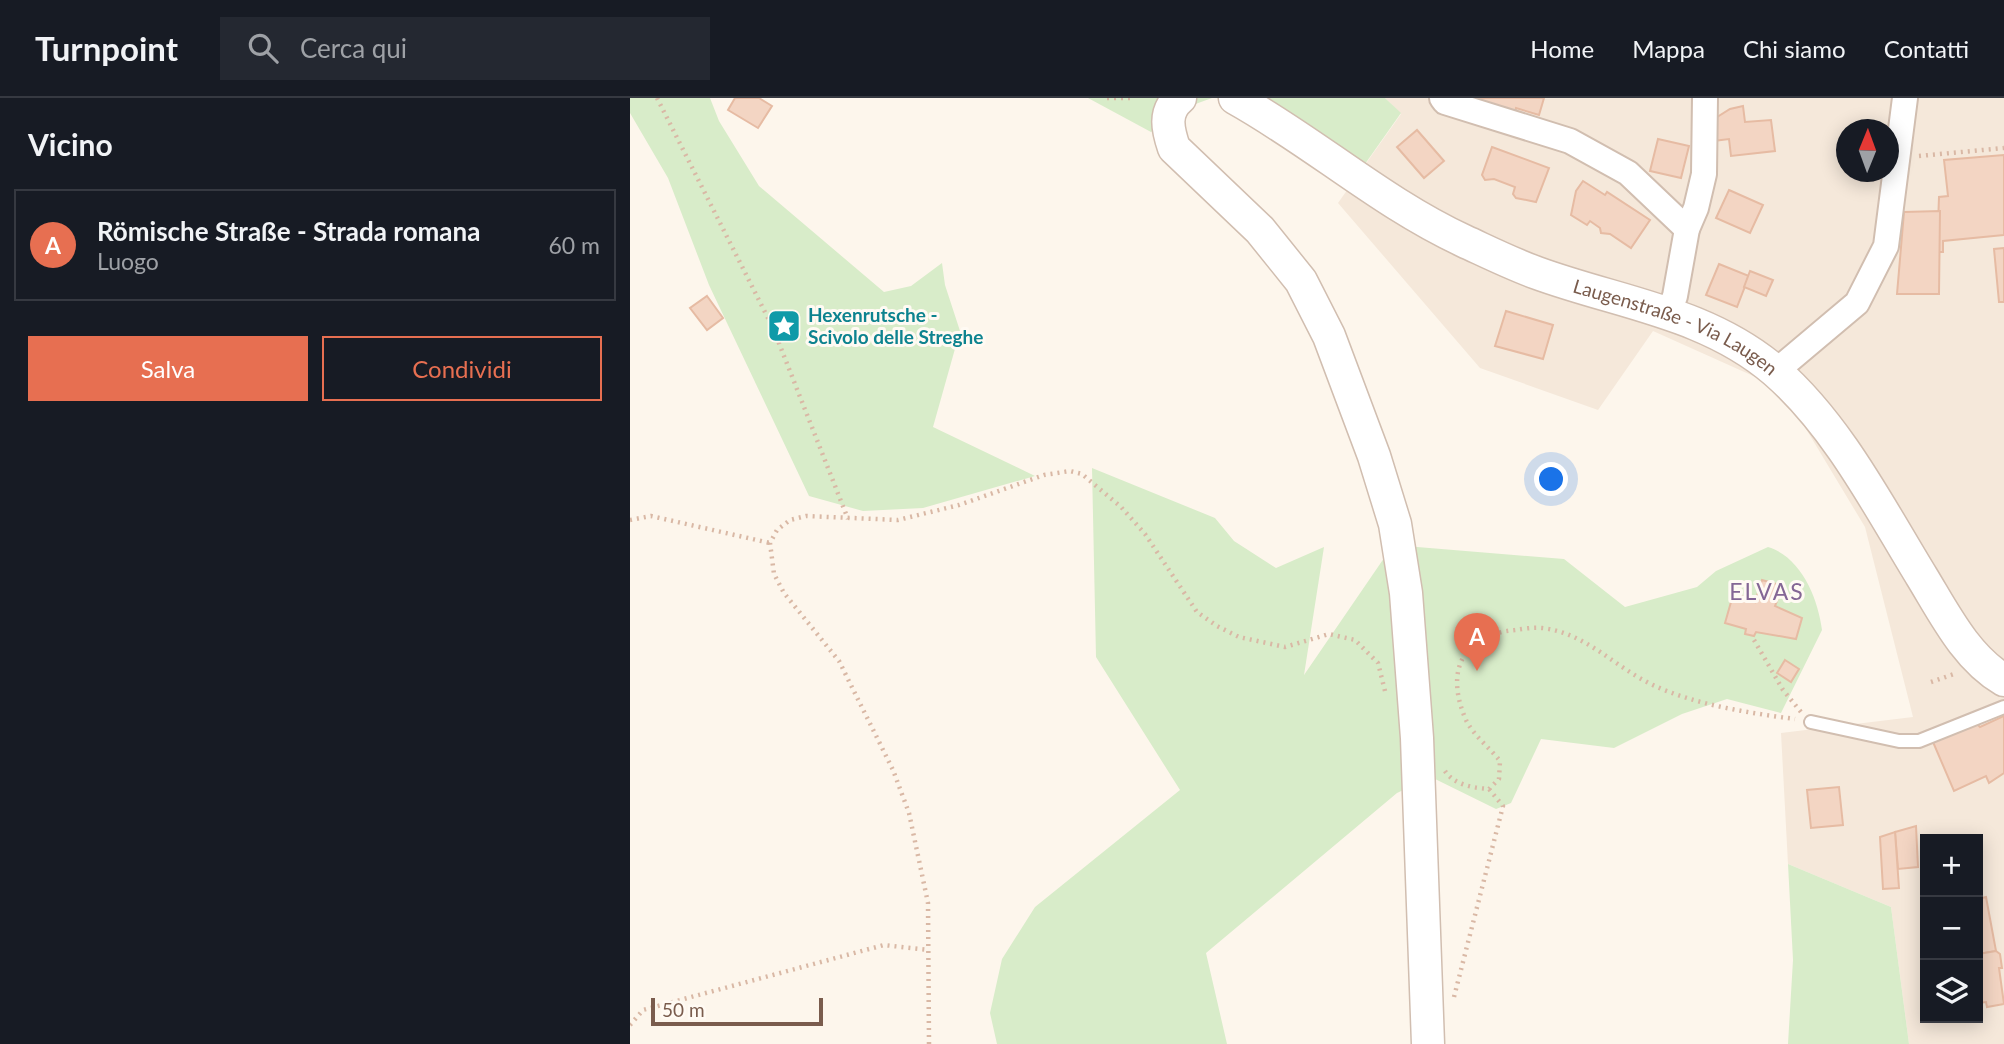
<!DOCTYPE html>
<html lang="it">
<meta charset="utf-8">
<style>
body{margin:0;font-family:Lato,sans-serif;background:#242831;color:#f1f3f6}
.controls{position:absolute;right:21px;bottom:21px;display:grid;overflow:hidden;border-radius:0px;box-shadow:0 4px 18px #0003}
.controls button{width:63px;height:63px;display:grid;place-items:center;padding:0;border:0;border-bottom:2px solid #363941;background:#171b24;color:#f1f3f6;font:35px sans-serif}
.compass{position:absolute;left:1206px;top:21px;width:63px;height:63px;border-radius:50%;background:#171b24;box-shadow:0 4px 18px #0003;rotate:1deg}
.scale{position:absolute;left:21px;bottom:18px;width:172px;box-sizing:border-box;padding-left:7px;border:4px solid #7a5c4d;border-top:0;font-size:19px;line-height:24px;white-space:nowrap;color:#7a5c4d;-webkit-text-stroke:5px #fffaf3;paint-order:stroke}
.you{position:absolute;left:922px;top:382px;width:24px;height:24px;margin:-18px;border:5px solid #fff;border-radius:50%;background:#1a73e8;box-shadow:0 0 0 10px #1a73e833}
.badge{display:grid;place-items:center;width:46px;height:46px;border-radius:50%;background:#e76f51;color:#fff;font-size:23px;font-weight:700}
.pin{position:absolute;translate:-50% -58px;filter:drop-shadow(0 2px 4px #0008)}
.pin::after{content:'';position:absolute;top:37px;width:24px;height:21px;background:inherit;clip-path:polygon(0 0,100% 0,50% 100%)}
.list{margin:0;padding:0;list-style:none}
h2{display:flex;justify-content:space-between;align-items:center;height:91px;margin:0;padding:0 28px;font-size:30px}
h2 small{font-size:23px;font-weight:400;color:#9ea1a6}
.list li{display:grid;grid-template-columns:46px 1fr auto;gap:21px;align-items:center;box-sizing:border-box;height:112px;margin:0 14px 14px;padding:0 14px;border:2px solid #363941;border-radius:0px}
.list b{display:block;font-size:26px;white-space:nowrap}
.list p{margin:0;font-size:23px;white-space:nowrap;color:#9ea1a6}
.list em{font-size:23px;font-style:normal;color:#9ea1a6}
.actions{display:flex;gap:14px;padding:21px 28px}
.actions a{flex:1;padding:16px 0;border:2px solid #e76f51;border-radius:0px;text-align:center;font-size:24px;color:#e76f51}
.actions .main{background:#e76f51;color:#fff}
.icon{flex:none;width:38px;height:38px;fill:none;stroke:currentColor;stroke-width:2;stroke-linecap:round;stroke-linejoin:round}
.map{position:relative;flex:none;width:1374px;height:946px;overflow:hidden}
header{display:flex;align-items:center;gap:42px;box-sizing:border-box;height:98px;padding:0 35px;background:#171b24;border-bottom:2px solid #363941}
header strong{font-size:33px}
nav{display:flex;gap:38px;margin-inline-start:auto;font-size:24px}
.search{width:490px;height:63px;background:#242831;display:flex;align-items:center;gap:18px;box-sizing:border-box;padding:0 24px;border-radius:0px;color:#9ea1a6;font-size:26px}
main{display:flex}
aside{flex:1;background:#171b24}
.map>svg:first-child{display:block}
.residential{fill:#f5e8da;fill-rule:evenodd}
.green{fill:#d8ecc9}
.building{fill:#f3d5c3;stroke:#e6bba3;stroke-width:2}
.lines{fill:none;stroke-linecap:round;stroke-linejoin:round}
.service-casing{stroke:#d1beb0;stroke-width:16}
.minor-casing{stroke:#d1beb0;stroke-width:28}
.tertiary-casing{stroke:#d1beb0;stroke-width:35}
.path{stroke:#d9b8a5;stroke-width:4.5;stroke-dasharray:2 5;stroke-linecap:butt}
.service{stroke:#fff;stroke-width:12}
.minor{stroke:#fff;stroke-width:24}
.tertiary{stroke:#fff;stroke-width:32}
.labels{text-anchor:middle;stroke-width:6;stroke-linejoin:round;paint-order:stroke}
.culture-label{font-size:19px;font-weight:bold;fill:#0d838f;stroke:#fffaf3;text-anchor:start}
.street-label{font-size:19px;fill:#7a5c4d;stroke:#fffaf3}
.quarter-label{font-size:23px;letter-spacing:2px;fill:#846695;stroke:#fffaf3}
</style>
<header>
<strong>Turnpoint</strong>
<div class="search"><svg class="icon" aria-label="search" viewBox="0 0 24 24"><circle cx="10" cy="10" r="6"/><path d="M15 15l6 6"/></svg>Cerca qui</div>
<nav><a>Home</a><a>Mappa</a><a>Chi siamo</a><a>Contatti</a></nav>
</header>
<main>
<aside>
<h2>Vicino<small></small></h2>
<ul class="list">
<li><span class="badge">A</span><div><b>Römische Straße - Strada romana</b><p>Luogo</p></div><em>60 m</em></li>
</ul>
<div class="actions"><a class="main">Salva</a><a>Condividi</a></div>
</aside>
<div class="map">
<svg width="1374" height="946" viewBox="0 0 1374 946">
<rect width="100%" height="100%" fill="#fdf6ec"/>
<path class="residential" d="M755,0H1374V946H1279L1261,809L1158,766L1151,635L1283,619L1235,429L1152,291L1023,233L968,312L850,270L708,105L771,16ZM1216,32H1258V74H1216ZM1295,741H1348V920H1295Z"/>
<g class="green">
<path d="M0,0H80L89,23L129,88L254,194L281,188L312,165L315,187L330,233L303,329L405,378L293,410L233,413L179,398L79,187L38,80L0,15Z"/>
<path d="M458,0H582L560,8L521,34Z"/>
<path d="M587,0H755L771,15L723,83Z"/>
<path d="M462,370L585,420L604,443L646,470L694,449L674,577L763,447L934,461L995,509L1067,489L1086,473L1138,449C1171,459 1188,500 1192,532L1151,615L1097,601L1052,616L984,650L911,641L881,705L866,711L801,679L767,695L576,855L597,946H367L360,915L372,861L405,809L550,692L466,559Z"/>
<path d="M1158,766L1261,809L1279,946H1158L1163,862Z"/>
</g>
<g class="building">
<path d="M105,0H129L142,8L128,30L98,12Z"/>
<path d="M840,0H914L909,17L886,10L885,15Z"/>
<path d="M1113,8L1115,24L1141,22L1145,53L1101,58L1099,41L1083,43L1084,21L1100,11Z"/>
<path d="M787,32L814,63L794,80L767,49Z"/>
<path d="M1028,41L1059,48L1051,80L1020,73Z"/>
<path d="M862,49L919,70L906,104L886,100L883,96L885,89L864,81L855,82L852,77Z"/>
<path d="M1374,57V137L1313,143V154H1307L1309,99L1318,98L1314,62Z"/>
<path d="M953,83L975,97L977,94L1020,122L1001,150L980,136L971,135L970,130L960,123L957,127L941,117L946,93Z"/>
<path d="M1099,92L1133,107L1120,135L1086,120Z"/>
<path d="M1310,113L1309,196H1267L1274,114Z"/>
<path d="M1374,150V204H1369L1364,151Z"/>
<path d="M1089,166L1119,178L1107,209L1076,197Z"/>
<path d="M1120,173L1143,182L1136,198L1114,189Z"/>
<path d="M77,198L93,220L77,232L60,210Z"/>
<path d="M876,213L923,227L913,261L865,248Z"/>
<path d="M1132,482L1153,488L1145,508L1172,520L1166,541L1126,534L1124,538L1115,536L1116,531L1095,525L1103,497L1101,493L1125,504Z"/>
<path d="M1155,562L1169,571L1161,584L1147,575Z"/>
<path d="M1374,618V675L1359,685L1356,678L1324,693L1303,644L1346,625L1350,629Z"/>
<path d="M1209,689L1213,727L1181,730L1177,692Z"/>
<path d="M1286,728L1288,769L1268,771L1265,734Z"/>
<path d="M1265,734L1269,790L1253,791L1250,739Z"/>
<path d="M1356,799L1366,853L1348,856V801Z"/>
<path d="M1366,853L1370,856L1372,870H1369L1374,906L1357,909L1356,904L1348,905V856Z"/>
</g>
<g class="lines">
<defs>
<path id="service" d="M1181,624L1269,643H1289L1374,609"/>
<g id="minor">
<path d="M812,0L815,4L940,43L998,75L1057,131"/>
<path d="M1039,214L1045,198L1057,131L1066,110L1074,76L1075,0"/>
<path d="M1145,274L1227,205L1256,148L1275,0"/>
</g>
<g id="tertiary">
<path d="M550,0C533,14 538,32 544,50L630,132L671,183L699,238L744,358L765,426L776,495L787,640L798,946"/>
<path id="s1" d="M605,0C684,44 752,105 834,143C858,154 882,166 907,175C989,205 1076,214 1145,273C1208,328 1249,409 1292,479C1314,515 1336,560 1374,582"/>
</g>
</defs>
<use href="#service" class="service-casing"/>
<use href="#minor" class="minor-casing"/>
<use href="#tertiary" class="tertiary-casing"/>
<g class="path">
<path d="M27,0L143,230L218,421"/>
<path d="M477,0H505"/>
<path d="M1289,58L1374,50"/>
<path d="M0,422L21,418L140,445"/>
<path d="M1124,542L1153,592L1171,614"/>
<path d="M1301,584L1327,575"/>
<path d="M815,673C824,687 844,690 859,691L869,681L870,663C860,650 843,637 836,622C815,574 831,537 885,532C893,531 903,529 912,530C957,535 985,570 1025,588C1067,607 1119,615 1165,621"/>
<path d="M824,899L873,708L859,691"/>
<path d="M0,927L13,912L254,847L299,852"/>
<path d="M299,946L298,805L279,715L263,672L209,563L154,495L144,476L140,445L147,432L160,422L176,418L268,422L329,407L414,377L440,373L452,376L491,409L515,436L567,514L587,528L609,539L655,549L699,536L725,542L748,565L755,593"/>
</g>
<use href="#service" class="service"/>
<use href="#minor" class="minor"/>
<use href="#tertiary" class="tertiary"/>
</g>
<defs>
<symbol id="sight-square" viewBox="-11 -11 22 22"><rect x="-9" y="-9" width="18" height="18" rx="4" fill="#0f9aa8" stroke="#fffaf3"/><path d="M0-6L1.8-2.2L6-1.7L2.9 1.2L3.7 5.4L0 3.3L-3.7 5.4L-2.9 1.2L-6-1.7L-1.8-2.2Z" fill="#fff"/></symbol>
</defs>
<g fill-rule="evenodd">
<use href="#sight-square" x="135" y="209" width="38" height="38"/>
</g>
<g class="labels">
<g class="culture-label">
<text x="178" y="224">Hexenrutsche -<tspan x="178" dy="22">Scivolo delle Streghe</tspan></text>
</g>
<g class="street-label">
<text dy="7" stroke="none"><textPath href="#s1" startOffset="499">Laugenstraße - Via Laugen</textPath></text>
</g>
<g class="quarter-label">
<text x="1137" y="502">ELVAS</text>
</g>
</g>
</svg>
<div class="controls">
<button>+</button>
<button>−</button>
<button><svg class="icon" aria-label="layers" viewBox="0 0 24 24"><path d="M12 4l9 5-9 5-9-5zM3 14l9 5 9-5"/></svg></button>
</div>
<svg class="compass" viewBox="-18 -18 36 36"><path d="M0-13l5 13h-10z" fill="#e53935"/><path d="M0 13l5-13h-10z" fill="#9ea1a6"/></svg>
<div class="scale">50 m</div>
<div class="you"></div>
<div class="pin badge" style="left:847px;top:573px">A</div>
</div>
</main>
